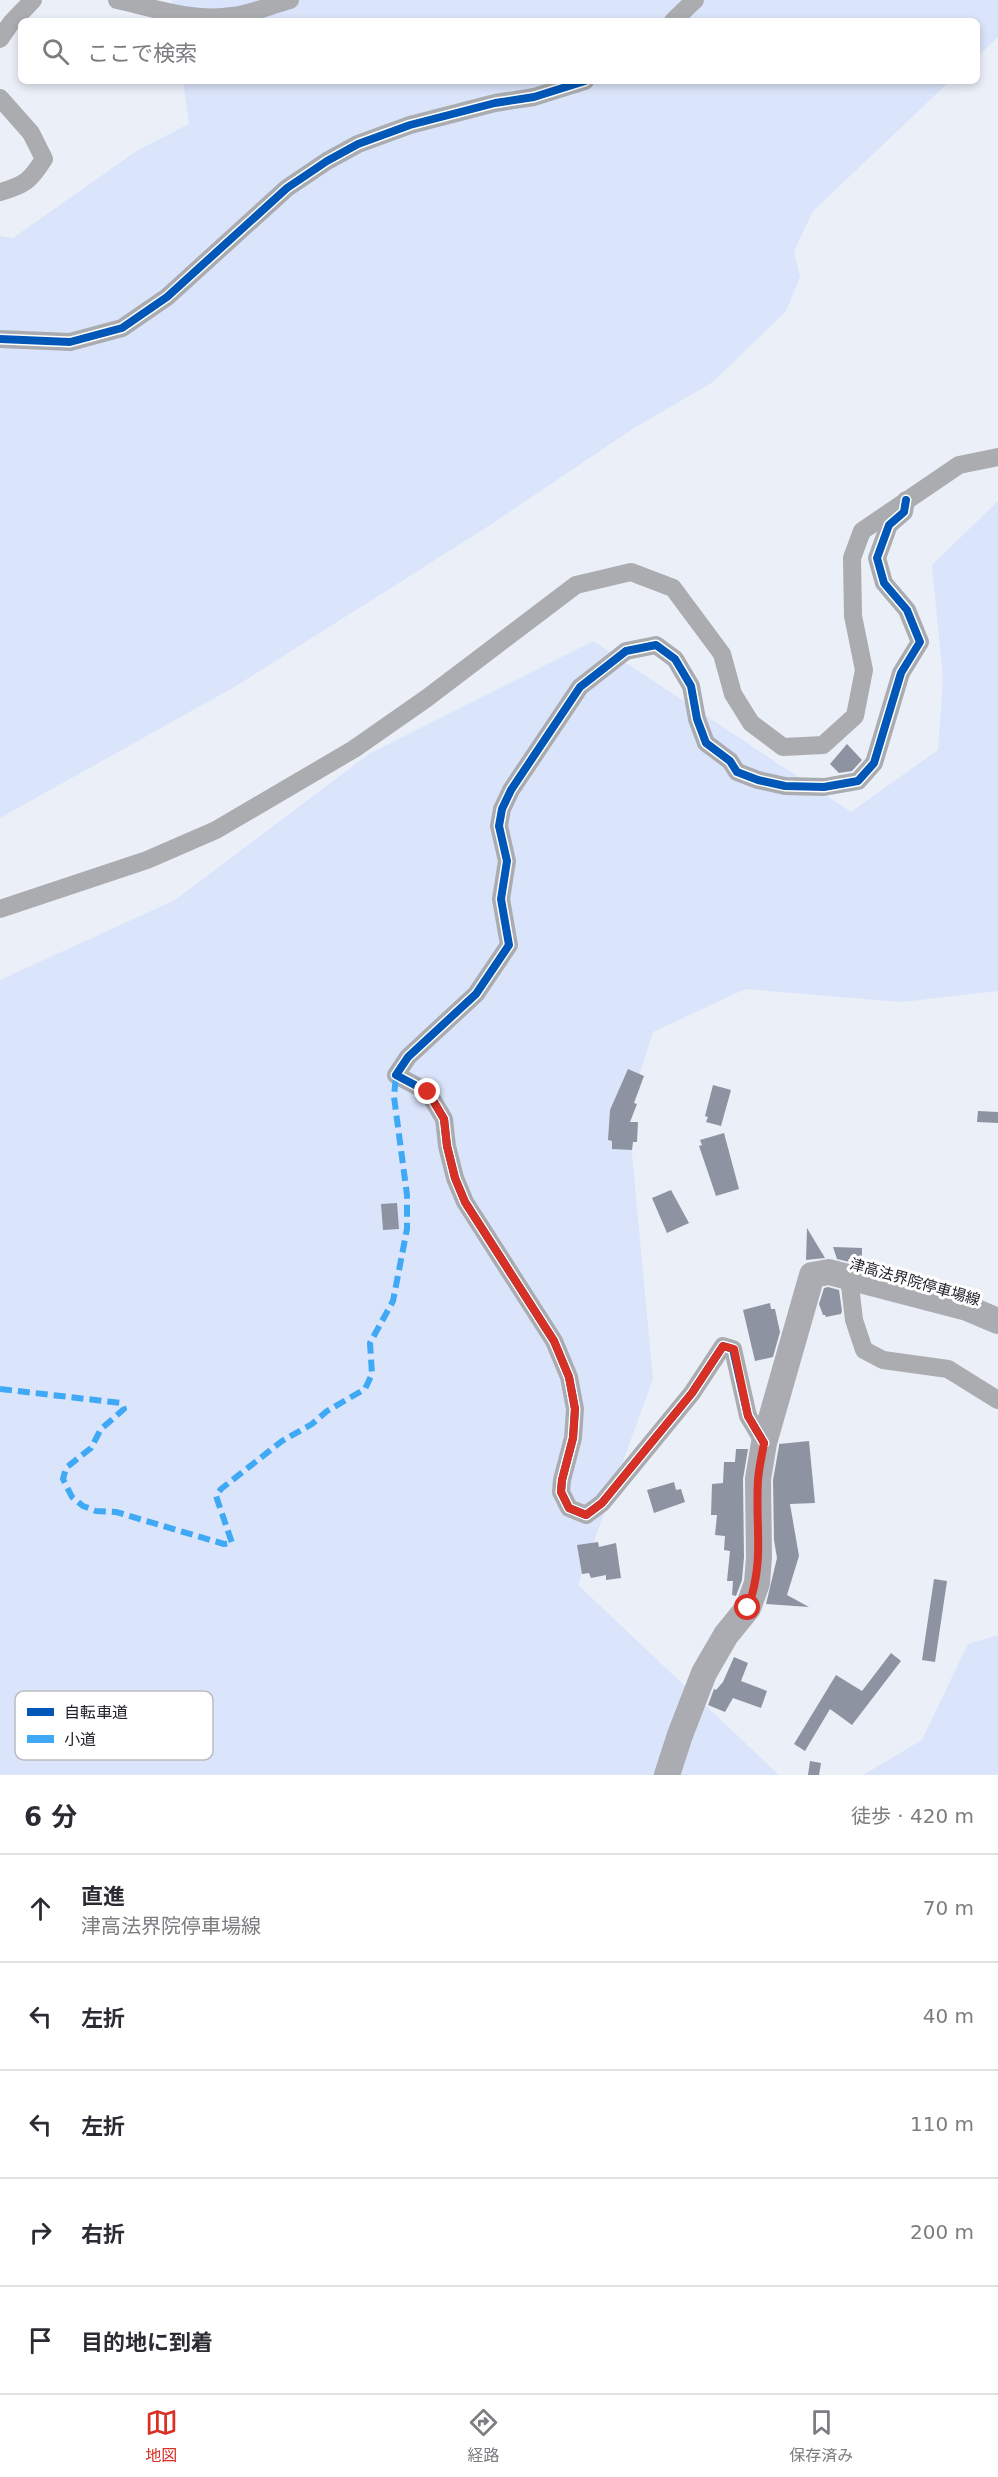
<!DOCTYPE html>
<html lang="ja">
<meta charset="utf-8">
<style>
body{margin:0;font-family:"DejaVu Sans","Noto Sans JP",sans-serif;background:#f2f2f3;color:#2b2b33}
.stop{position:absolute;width:18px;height:18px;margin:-14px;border:4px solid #d93025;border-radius:50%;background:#fff}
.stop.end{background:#d93025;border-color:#fff;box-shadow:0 2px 6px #0008}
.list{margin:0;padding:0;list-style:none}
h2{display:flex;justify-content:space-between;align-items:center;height:78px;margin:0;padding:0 24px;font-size:26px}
h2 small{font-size:20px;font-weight:400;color:#7c7c81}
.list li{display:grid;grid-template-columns:39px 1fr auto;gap:18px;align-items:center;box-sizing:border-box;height:108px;padding:0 24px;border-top:2px solid #e1e1e2}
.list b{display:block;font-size:22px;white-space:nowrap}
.list p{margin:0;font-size:20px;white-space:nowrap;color:#7c7c81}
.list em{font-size:20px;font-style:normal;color:#7c7c81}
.icon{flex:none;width:33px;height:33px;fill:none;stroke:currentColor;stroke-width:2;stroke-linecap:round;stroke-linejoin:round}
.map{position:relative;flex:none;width:998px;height:1775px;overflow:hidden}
.search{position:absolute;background:#fff;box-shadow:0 3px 9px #0003;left:18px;right:18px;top:18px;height:66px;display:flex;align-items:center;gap:15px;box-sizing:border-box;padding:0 21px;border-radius:9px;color:#7c7c81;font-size:22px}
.sheet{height:618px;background:#fff}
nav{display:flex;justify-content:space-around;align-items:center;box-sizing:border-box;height:84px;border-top:2px solid #e1e1e2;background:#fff;font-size:16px;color:#7c7c81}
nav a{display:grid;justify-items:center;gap:3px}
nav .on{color:#d93025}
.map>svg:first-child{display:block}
.green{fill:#dae4fa}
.building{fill:#8e93a1}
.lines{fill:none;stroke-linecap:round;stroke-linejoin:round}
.street{stroke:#aaacb0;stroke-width:18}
.secondary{stroke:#aaacb1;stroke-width:26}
.quiet{stroke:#3fa9f5;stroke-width:6;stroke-dasharray:12 6;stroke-linecap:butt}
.cycleway-casing{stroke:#fff;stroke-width:11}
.cycleway{stroke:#0057b8;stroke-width:8}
.route{stroke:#d93025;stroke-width:8}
.labels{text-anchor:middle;stroke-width:6;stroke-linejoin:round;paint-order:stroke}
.street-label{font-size:15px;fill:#212329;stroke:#fff}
.key{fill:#fff;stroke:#bcbdbf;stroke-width:1.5}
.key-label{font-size:16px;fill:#212329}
</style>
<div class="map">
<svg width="998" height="1775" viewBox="0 0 998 1775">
<rect width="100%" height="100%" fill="#ebeff8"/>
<g class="green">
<path d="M172,0H998V37L977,57V21H175Z"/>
<path d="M183,81H950L813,211L794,251L800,277L786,311L713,382L634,428L484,529L236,686L0,818V236L13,238L138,150L189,124Z"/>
<path d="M998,501V991L902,1002L745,989L653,1032L628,1111L653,1379L578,1585L779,1775H0V980L175,900L369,754L593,641L851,812L938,750L943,680L932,565Z"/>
<path d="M998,1635V1775H863L922,1740L968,1644Z"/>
</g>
<g class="building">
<path d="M847,744L862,760L852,771L839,773L830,764Z"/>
<path d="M628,1069L644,1076L634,1103L637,1104L630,1122H638L637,1142H633L632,1150L612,1149V1141L608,1140L610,1110Z"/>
<path d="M713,1085L731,1090L721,1126L706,1122L708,1117L705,1116Z"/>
<path d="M978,1111L998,1112V1123L977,1122Z"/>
<path d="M724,1133L739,1189L716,1196L699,1146L702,1145L700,1140Z"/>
<path d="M671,1190L689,1223L667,1233L652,1198Z"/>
<path d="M397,1203L399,1229L383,1230L381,1204Z"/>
<path d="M807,1228L825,1258L806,1260Z"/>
<path d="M833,1247L862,1248V1265L837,1259Z"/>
<path d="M828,1287L839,1290L842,1311L841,1314L826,1317L825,1315H823L819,1304L824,1288Z"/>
<path d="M770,1303L771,1309H775L780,1332L773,1357L755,1361L743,1310Z"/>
<path d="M809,1441L815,1503L790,1504L799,1556L787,1595L809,1607L766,1604L777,1558L774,1540L773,1480L779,1446V1444Z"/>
<path d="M736,1449H748L743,1479L744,1557L742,1580L736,1596L732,1595L733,1581H727L730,1551L724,1550L725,1536L715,1535L717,1515H711L712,1484L723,1483L724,1462H735Z"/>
<path d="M674,1482L676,1490L681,1489L685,1502L654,1513L647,1490Z"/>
<path d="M598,1542L599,1547L616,1543L621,1578L606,1580V1575L591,1578L589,1573L582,1574L577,1545Z"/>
<path d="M934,1579L947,1581L935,1662L922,1660Z"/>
<path d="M891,1653L901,1661L852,1725L830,1709L805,1751L794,1744L836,1675L862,1691Z"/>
<path d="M734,1657L748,1663L741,1681L767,1691L761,1708L733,1698L725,1712L708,1705L714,1689L716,1690L723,1682Z"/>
<path d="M810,1761L821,1763L819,1775H808Z"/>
</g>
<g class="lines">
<g class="street">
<path d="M117,0C154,8 194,22 232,16C251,14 271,5 290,0"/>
<path d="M673,21L695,0"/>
<path d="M0,39L11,23L33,0"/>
<path d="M0,98L31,133L44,159C30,181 25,185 0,192"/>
<path d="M0,339L70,342L122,328L167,297L287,188L327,161L358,144L410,125L495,103L534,97L585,81"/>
<path d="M0,909L147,860L216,830L354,749L427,698L576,585L631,572L673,588L722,654L733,694L751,723L783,747L823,745L855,716L864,670L853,616L852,558L862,531L959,465L998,457"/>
<path d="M849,1277L854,1320L864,1350L883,1360L948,1369L998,1400"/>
<path d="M764,1443L748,1416L733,1349L723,1346L692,1393L602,1503L586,1515L569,1508L561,1492L562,1480L573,1438L575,1409L569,1377L554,1341L465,1202L455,1178L447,1146L444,1119L428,1092L396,1075L408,1057L476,994L509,945L501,899L507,861L499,826L502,809L511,790L580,687L626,651L656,645L675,659L691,686L697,719L706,743L730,761L737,772L758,780L785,786L824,787L858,781L874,763L901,673L920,642L907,610L884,583L877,558L889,525L904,512L906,500"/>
</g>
<path class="secondary" d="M667,1775L680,1735L704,1673L726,1635L748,1608L757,1583L759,1557L758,1479L764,1443L812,1275L829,1272L967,1308L998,1321"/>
<path class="quiet" d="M0,1389L121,1403L124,1409L101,1429L91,1448L66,1468L63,1479L72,1497L83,1506L96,1511L116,1512L224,1544L232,1543L216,1496L221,1489L282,1441L312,1424L327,1411L365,1389L372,1374L370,1343L393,1301L407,1229V1195L394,1097L396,1075"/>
<defs>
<g id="cycleway">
<path d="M0,339L70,342L122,328L167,297L287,188L327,161L358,144L410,125L495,103L534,97L585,81"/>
<path d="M764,1443L748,1416L733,1349L723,1346L692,1393L602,1503L586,1515L569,1508L561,1492L562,1480L573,1438L575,1409L569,1377L554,1341L465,1202L455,1178L447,1146L444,1119L428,1092L396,1075L408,1057L476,994L509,945L501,899L507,861L499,826L502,809L511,790L580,687L626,651L656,645L675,659L691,686L697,719L706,743L730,761L737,772L758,780L785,786L824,787L858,781L874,763L901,673L920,642L907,610L884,583L877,558L889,525L904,512L906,500"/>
</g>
</defs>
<use href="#cycleway" class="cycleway-casing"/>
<use href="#cycleway" class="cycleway"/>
</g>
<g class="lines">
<path class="route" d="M428,1092L444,1119L447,1146L455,1178L465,1202L554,1341L569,1377L575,1409L573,1438L562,1480L561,1492L569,1508L586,1515L602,1503L692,1393L723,1346L734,1349L748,1416L764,1443C762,1455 759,1467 758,1480C755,1528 765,1559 748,1608"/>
</g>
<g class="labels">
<g class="street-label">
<text transform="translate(915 1282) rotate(16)" y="5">津高法界院停車場線</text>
</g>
</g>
<rect x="15" y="1691" width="198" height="69" rx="9" class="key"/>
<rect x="27" y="1708" width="27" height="8" fill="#0057b8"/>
<rect x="27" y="1735" width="27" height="8" fill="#3fa9f5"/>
<g class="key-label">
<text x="64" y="1718">自転車道</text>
<text x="64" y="1745">小道</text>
</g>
</svg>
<div class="stop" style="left:748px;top:1608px"></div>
<div class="stop end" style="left:428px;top:1092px"></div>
<div class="search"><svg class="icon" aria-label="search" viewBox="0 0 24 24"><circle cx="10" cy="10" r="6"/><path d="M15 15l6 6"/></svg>ここで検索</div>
</div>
<section class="sheet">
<h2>6 分<small>徒歩 · 420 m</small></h2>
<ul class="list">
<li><svg class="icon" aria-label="ahead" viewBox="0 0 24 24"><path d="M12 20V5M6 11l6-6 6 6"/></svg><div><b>直進</b><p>津高法界院停車場線</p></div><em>70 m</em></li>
<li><svg class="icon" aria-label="left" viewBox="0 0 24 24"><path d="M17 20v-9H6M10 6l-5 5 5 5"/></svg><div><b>左折</b></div><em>40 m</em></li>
<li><svg class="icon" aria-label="left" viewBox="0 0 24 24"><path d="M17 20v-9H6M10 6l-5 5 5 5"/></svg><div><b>左折</b></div><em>110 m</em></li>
<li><svg class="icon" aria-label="right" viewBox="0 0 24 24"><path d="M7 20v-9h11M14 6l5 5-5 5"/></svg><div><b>右折</b></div><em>200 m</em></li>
<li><svg class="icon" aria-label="arrive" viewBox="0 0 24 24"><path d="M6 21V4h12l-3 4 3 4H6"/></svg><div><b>目的地に到着</b></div></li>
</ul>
</section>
<nav>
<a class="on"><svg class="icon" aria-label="map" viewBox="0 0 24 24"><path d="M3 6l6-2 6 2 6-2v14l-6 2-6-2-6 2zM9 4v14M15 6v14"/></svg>地図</a>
<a><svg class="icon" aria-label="directions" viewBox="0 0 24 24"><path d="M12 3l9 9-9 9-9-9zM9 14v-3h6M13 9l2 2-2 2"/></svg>経路</a>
<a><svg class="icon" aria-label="saved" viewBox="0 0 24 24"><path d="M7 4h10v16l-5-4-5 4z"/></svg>保存済み</a>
</nav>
